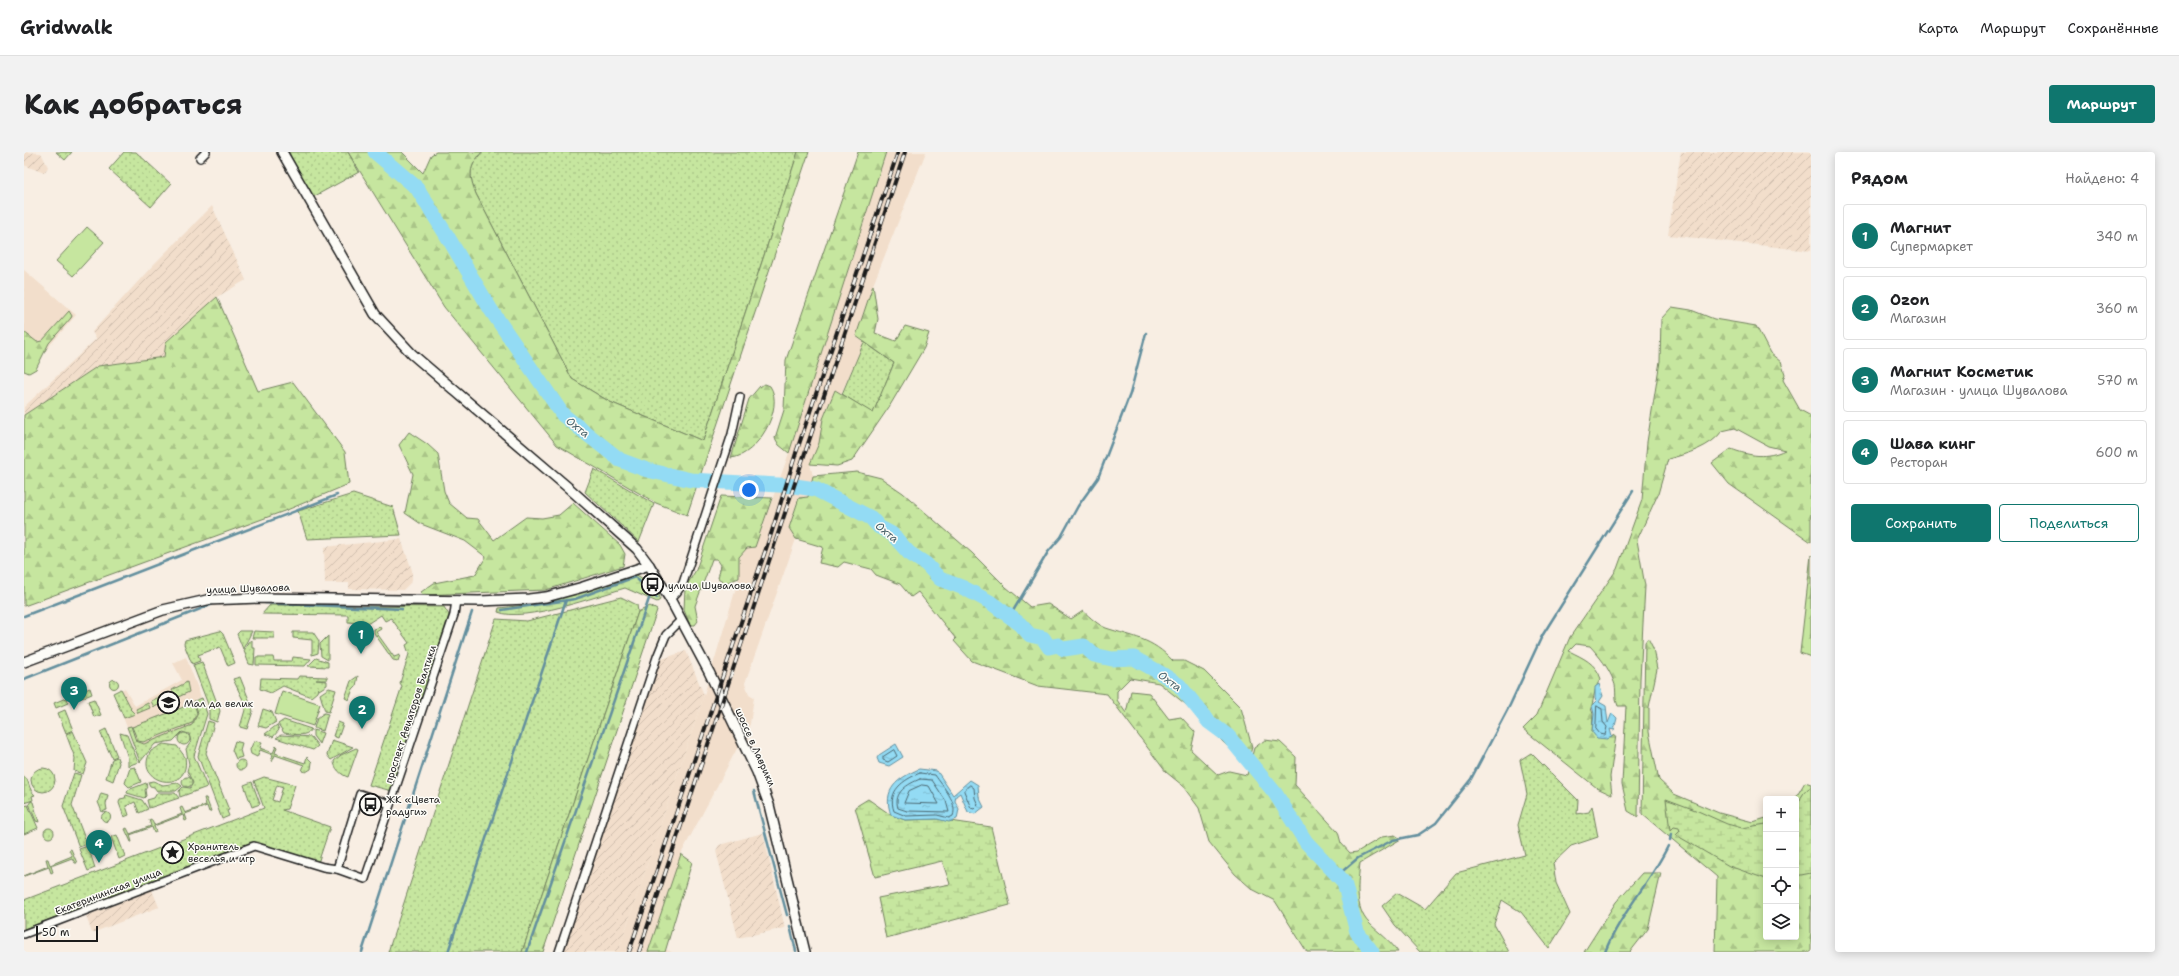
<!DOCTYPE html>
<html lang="ru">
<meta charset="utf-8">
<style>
body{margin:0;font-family:"Shantell Sans",sans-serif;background:#f2f2f2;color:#202124}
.controls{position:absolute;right:12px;bottom:12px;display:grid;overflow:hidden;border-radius:4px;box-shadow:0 2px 10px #0003}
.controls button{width:36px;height:36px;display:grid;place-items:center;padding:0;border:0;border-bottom:1px solid #e0e0e0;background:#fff;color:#202124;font:20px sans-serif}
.scale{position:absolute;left:12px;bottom:10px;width:62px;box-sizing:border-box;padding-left:4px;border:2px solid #1c1c1c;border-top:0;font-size:11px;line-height:14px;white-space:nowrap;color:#1c1c1c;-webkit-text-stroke:3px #fdfcf7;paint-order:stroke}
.you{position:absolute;left:725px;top:338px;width:14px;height:14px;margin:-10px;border:3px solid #fff;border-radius:50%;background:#1a73e8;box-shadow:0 0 0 6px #1a73e833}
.badge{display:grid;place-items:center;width:26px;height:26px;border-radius:50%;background:#0f766e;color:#fff;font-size:13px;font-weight:700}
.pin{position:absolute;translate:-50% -33px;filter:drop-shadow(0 1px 2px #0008)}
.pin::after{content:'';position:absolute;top:21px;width:14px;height:12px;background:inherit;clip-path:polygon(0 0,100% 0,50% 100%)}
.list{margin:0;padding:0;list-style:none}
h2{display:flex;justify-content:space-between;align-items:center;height:52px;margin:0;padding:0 16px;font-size:17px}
h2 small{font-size:13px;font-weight:400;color:#757577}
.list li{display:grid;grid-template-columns:26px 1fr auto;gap:12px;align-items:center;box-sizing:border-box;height:64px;margin:0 8px 8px;padding:0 8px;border:1px solid #e0e0e0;border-radius:4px}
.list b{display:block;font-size:15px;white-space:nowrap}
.list p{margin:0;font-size:13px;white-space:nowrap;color:#757577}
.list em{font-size:13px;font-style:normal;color:#757577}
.actions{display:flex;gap:8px;padding:12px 16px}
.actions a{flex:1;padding:9px 0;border:1px solid #0f766e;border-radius:4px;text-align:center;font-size:14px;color:#0f766e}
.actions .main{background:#0f766e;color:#fff}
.icon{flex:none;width:22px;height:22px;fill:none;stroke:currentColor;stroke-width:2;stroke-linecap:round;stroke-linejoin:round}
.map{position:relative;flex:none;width:1787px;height:800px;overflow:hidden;border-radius:4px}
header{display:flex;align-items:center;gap:24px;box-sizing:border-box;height:56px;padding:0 20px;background:#fff;border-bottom:1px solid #e0e0e0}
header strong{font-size:19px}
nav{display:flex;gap:22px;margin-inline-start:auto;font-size:14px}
.intro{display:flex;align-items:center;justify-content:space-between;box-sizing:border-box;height:96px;padding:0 24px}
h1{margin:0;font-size:28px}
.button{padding:10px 18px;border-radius:4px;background:#0f766e;color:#fff;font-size:14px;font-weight:700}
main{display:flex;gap:24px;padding:0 24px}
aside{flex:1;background:#fff;border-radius:4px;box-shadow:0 2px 10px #0003}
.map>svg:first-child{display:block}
.built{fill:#f2decb}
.industrial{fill:url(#industrial-furrows)}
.green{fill:url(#green-dots);stroke:#71815e;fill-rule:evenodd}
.forest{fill:url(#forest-firs);stroke:#71815e}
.wetland{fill:url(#wetland-marsh);stroke:#71815e}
.pitch{fill:#c6e69f;stroke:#71815e}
.water{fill:url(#water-ripples);stroke:#638f9e}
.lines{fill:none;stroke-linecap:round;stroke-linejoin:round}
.shore{stroke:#4c6872;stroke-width:1}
.stream{stroke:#638f9e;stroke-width:2.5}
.river{stroke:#93dbf4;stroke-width:15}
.minor-casing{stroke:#1c1c1c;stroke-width:10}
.tertiary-casing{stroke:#1c1c1c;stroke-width:12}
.minor{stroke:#fdfcf7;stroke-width:7}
.tertiary{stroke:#fdfcf7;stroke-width:9}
.rail-casing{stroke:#1c1c1c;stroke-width:4}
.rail{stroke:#fdfcf7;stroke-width:2.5;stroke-dasharray:8;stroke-linecap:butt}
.labels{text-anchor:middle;stroke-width:3;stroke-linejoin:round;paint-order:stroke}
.poi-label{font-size:10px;fill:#1c1c1c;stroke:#fdfcf7;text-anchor:start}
.street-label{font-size:10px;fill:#1c1c1c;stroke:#fdfcf7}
.water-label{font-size:11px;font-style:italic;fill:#465f68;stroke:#fdfcf7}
</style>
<header>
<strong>Gridwalk</strong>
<nav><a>Карта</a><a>Маршрут</a><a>Сохранённые</a></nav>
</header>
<div class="intro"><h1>Как добраться</h1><a class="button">Маршрут</a></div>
<main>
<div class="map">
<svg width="1787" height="800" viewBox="0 0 1787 800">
<defs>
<pattern id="industrial-furrows" width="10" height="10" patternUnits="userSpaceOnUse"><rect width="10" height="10" fill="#f2decb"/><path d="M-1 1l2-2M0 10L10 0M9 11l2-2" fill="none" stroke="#cfbeae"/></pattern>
<pattern id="green-dots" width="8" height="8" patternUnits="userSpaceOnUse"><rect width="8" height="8" fill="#c6e69f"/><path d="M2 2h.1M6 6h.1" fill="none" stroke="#aac588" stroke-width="1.8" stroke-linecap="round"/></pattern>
<pattern id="forest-firs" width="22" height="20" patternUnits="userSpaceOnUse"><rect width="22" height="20" fill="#c6e69f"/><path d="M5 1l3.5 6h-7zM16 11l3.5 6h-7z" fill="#aac588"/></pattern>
<pattern id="wetland-marsh" width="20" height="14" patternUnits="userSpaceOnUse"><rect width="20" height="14" fill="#c6e69f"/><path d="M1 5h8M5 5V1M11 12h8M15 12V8" fill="none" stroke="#aac588"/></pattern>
<pattern id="water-ripples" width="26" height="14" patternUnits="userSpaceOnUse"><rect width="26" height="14" fill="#93dbf4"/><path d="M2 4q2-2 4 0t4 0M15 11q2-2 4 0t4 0" fill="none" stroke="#7ebbd1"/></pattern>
</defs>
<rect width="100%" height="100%" fill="#f8eee3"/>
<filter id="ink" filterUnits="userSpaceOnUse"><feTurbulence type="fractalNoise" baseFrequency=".025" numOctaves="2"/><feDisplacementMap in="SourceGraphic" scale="8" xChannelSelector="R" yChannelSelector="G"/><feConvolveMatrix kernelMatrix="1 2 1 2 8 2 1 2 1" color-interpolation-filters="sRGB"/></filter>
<g filter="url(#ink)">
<g class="built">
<path d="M862,0H902L849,133L832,184L840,190L817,242L811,238L799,267L795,291L786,312L789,324L784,345L775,346L765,376L772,387L721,531L725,542L730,545L726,572L657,702L627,792L648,800H594L680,543L715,426V405L723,396L731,395L765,301Z"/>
<path d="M0,118L52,163L8,214L0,207Z"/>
<path d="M162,505L177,545L170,548L175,559L171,573L111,596L90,542L101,536L111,554L158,528L149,511Z"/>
</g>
<g class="industrial">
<path d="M0,0L17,1L24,15L20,21L0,13Z"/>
<path d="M1657,0H1787V99L1644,83Z"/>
<path d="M188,54L222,128L193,145L142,190L140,205L74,214L0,263V255L72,187L68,180L130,112Z"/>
<path d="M377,387L388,418V429L379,438L325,437V431H301L300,395Z"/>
<path d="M662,499L680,543L594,800H539L635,508Z"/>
<path d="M739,681L761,776L714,786L692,699L695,693Z"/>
<path d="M128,738L135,755L68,781L62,764Z"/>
</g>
<g class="green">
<path d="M32,0H48L41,8Z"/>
<path d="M100,0H112L147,32L127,55L85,17Z"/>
<path d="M264,0H324L335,20L289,45Z"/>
<path d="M458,0H774L679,289L586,250L548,227L452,42C445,23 444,16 458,0Z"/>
<path d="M840,190L870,211L849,262L818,242Z"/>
<path d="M570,317L630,352L615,390L561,340Z"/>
<path d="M329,342L369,355L377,383L283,387L274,359Z"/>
<path d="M597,445L613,453L614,460L498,800H364L472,467L503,469Z"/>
<path d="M246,453L420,455L425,463L368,639L345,633L378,534L376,531L385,502L382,493L385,491L367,466L361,469L357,463L343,472L324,470V463L238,462Z"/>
<path d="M356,475L357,477L352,480L370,505L376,503L374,509L369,508L350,481V477Z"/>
<path d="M196,479L199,482L211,511L204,514L196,495L174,503L176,509L168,512L160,492L161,488Z"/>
<path d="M216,479H228L219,497L213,482Z"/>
<path d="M230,479L250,480V486H228Z"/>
<path d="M269,480H289L295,489L294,501L288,503V488L269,486Z"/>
<path d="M304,484V508L297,504L296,492Z"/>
<path d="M228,488V496H231L230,513L225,512L220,499L224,490Z"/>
<path d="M232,505H249L250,509H268L269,505L287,507L281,514L232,513Z"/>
<path d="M292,506L304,510V515L284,514Z"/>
<path d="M178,510L196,559L193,570L185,567V555L169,513Z"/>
<path d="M275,524L303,525V528H292L303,529V533L295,538L294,536L293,540L287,545L259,534L247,541L236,537L237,526L273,527Z"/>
<path d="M334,524L332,534L329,537L325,548L321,546L327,529Z"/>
<path d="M216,525L226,550L221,552L209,527Z"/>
<circle cx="90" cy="532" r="4.5"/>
<path d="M163,530L165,540L152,546L148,538Z"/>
<path d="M66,536L68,542L58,546L56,540Z"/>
<path d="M305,536L312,538L305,560L301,559L296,542Z"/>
<path d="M97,537L107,556L106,557L111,562L100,566L89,541Z"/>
<path d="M145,540L149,547L130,555L127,549Z"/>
<path d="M42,546L44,551L32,556L30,551Z"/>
<path d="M178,546L183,562L170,604L183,635L156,645L155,639L159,635L166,636L169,631L163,619L165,612L162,597L167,590L165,582L158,580L149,589L131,592L116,610L103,575L107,574L112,589L120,592L168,573L174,561L170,549Z"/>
<path d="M70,547L77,563L70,565L64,549Z"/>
<path d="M124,551L126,556L114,561L112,557Z"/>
<path d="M170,551L173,561L168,571L119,590L114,589L108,575Z"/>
<path d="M226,551L229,559L223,577L216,575L221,558L220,554Z"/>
<path d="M239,557L248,560L252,570L242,576L234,574Z"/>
<path d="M41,558L49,578L42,581L34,561Z"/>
<path d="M300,561L304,562L299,579L290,576L293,566Z"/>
<path d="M260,568L287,577C283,586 268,582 260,581L254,572Z"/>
<path d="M184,569L190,571L182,601L205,658L203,659L205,664L198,667L174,604Z"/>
<path d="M314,570L319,572L314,586L309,584Z"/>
<path d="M253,573L255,578L249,585L241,582Z"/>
<path d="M82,577L93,604L88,606L76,580Z"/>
<path d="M289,578L299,581L295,592L289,584Z"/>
<path d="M49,579L63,611L59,622L50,619L51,606L42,582Z"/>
<circle cx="160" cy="587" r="6"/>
<path d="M96,581L103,583L114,610L104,614V606Z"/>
<path d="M257,583L287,585L294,594L289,598L252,586Z"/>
<path d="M308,588L329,595L307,608L303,603Z"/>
<path d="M211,589L218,591L216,598L218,605L212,607L208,598Z"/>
<path d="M232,589L238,590L236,596L249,601L252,594L253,595L251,601L281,611L283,605L288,610L287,617L282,620L278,619L280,613L251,603L248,610L247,609L249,603L236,598L233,605L227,602L226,598L229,591Z"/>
<path d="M139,592L153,594L161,605C168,644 107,632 127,599Z"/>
<path d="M332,596L334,597L324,625C317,623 310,616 310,609L317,603Z"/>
<path d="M1507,601L1554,648L1553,662L1565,660L1568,654L1574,685L1547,694L1529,711L1532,731L1546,762L1525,796L1497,760L1478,748L1470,772L1485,800H1396L1371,773L1358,754L1373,741L1401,757L1432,721L1501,703L1494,673L1503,642L1496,608Z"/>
<path d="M93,605L95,611L89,629L82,626L88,607Z"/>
<circle cx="217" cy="613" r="5"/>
<circle cx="19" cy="628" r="12"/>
<path d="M50,621L57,623L48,653L63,692L55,695L39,654Z"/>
<path d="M0,624C6,629 4,637 11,643L8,644L9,648L0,651Z"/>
<path d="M240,625L271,633L263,657L258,658L306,675L294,711L232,691H227L0,777V748L240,656L230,629ZM253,633L259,635L254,650L248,648Z"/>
<circle cx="163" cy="630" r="5"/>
<path d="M129,629L139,633L154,631L158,634L152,639H133L130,635L126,634L124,630Z"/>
<path d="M228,630L236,652L228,655L220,633Z"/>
<path d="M122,631L123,635L121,638L122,644L120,646L103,641L104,638Z"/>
<path d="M77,641L84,643L82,652L83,658L78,660L74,650Z"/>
<path d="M133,641H151L155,646L125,656L123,648L130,646Z"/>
<path d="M102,643L118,648L124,657L115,661L111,650L102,654L105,663L100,665L95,651L96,647L101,646Z"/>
<path d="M180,646H182L187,659L185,660L183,654L161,662L163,668L161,669L159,663L130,674L132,680L130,681L128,675L106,683L108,690H107L101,677L103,676L106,682L127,674L125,668L127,667L130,673L158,662L156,656L158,655L161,661L182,653Z"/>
<path d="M7,649L9,650L15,670L12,669L5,652Z"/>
<circle cx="82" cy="665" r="4.5"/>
<circle cx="25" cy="681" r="5"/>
<path d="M93,683L101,704L95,707L87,685Z"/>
<path d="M64,694L71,716L64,719L55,697Z"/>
<path d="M47,697L53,711H51L48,706L27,714L29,720L27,721L25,715L0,724L24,714L22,707H24L26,713L48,704L45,698Z"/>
</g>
<g class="forest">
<path d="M324,0H378L399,21L407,3L412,0H458C444,16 445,23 452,42L548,227L586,250L679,289L774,0H785L663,363L632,351L533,293L420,155Z"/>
<path d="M834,0H862L765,301L755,293L751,286L760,258L762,208Z"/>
<path d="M849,133L854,167L851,181L872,189L881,174L905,181L900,196L865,255L828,309L813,314L786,312L795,291L799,267L811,238L849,261L870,211L832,184Z"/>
<path d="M193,145L234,239L269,230L321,300L325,332L263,358L0,454V263L74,214L140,205L142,190Z"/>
<path d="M1648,155L1667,158L1690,167L1732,174L1746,201L1757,210L1761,222L1759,228L1776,258L1787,264V390L1705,332L1688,311L1707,297C1726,304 1742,307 1761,298L1744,294L1711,276L1698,279C1687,295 1663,302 1644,307L1634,342L1613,388L1621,434L1616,527L1614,665L1604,659L1598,632L1602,554H1594C1590,544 1593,537 1590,530C1585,516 1575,504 1566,494L1552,492L1545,499C1559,506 1572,511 1577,527C1569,536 1571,545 1567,556L1569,562L1568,580C1576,588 1581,588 1592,583L1586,625L1588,643L1573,636L1499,577L1513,563L1546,485L1593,417L1618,348L1623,290L1636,209L1637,167Z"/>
<path d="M45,159L48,164L47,166L25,191L12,217L5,221L0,219V180L13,190L18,189Z"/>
<path d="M741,232L746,234C761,256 733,304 707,306L725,247L736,234Z"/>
<path d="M385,280L403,292L414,302L420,339L425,351L443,366L454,367L470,388L502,365L518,366L535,363L549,351L596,393L601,402L599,414L522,438L398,443L397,440L410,431L451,423L462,405L441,389L397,372L381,361L389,322L375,293Z"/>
<path d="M833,320L857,326L879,341L948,401L982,435L1006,455L1024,452L1047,467L1059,459C1066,465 1074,473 1082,476C1109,485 1128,486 1149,509H1160L1180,519L1217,556L1228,595L1224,610L1217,608L1160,551L1135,531L1106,526L1093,539V548L1102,561L1107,539L1125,541L1145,567L1157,565L1171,580L1167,598L1194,623L1205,619L1223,623L1230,596L1241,588L1256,590L1272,605L1271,633L1314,680L1317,691L1326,701L1333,700L1358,685L1371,683L1377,687L1336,711C1334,731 1330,756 1345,771C1355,781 1366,788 1374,800H1283L1251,749L1228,737L1211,722L1185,690L1175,656L1158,633L1142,620L1083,542L1014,534L948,509L930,489L932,487L894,440L887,445L876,432L852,423L847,417L820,410L814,415L795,411L799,395L772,387L765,376L775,346L784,345L789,324Z"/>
<path d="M697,344L748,346L731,395L723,396L715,405V426L701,431L694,426L697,413L693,407H688L671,454L674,469L671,473H666L660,458L661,436L672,418Z"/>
<path d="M1787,403V505L1776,501Z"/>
<path d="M626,454L633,458L519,800H498L614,460Z"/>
<path d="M1624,486L1629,496L1633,517L1625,555V580L1635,628L1650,642L1695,661L1729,670L1742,666V785H1772L1771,647L1781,630L1787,632V800H1691L1693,725L1618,662L1621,490Z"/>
<path d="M657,702L668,710L641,800H624Z"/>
<path d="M1618,721H1637L1624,777L1606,800H1560L1592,750Z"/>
</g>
<g class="wetland">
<path d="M611,422L635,436L636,448L633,450L601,436C573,444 500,471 474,460L475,456L520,451Z"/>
<path d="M1787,635V721L1772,724C1772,702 1764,646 1787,635Z"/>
<path d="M844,647L867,663L881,668L913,667L967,675L986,753L862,786L854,746L926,732L918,709L851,725L831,655Z"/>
<path d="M1642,647L1674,659L1703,672L1718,676L1742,672V727L1705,714L1652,683L1656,679L1655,676L1650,675L1646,679Z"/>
</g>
<g class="pitch">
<path d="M63,75L80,90L49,124L32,109Z"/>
<path d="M258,539L296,552L289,574L251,562Z"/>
<path d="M111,615L117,630L105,635L101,631L106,616Z"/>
<path d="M4,653L14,676L0,682V654Z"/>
</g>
<g class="water">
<path d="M1575,532L1579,544L1575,550L1582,554L1584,571L1588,561L1593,566L1590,578L1586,577L1588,585L1583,587L1573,586L1568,580L1570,562L1568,554L1573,549L1571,547V535Z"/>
<path d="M872,592L879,605L865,614L855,611L853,606L855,603Z"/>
<path d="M895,617L913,619L929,643L946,628L954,633L955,645L960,655L951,662L944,660L936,641L932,644L931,649L935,657L933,667L925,670L913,667L881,668L867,663C858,637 873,627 895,617Z"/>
</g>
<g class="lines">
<g class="shore">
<path d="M1573,554L1578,557L1579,570L1583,575L1581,583L1576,582L1572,577Z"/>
<path d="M870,598L873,604L864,610L859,608V605Z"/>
<path d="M896,621L911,623C919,635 934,650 929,664L925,666L913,663L882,664L870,659C863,639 879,628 896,621Z"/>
<path d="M896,627L908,628L922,649L925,660L883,659L874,656C869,640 884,632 896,627Z"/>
<path d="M898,633L905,634L915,652L880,651L885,639Z"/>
<path d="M946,633L950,636L951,646L954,653L950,657L947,656L940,639Z"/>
</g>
<g class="stream">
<path d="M241,451L378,457"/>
<path d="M478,458L551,447L611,425L633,446"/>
<path d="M0,464L313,343"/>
<path d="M986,464L1024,400L1037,385L1054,354L1074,326L1106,242L1122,181"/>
<path d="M0,527L189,452"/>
<path d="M730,639L763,763"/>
<path d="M1646,688L1647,682"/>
<path d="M1314,723L1334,706L1369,688L1394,683L1412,671L1447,627L1486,553L1518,484L1609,339"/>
<path d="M766,774L772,799"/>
<path d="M338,800L448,460"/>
<path d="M424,800L542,448"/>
<path d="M503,800L627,441"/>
<path d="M1581,800C1596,762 1626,731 1644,694"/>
</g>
<path class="river" d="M351,0L393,36L425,87L467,158L539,263L596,308L623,318L667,328L771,334L791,337L847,366L855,375L868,382L885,401L902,412L916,427L940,436L966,450L996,472L1006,483L1019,486L1025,495L1034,493L1040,497L1060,494L1070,503L1088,507L1110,506L1138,522L1155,533L1185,570L1204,584L1251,641L1282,690L1320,730L1333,780L1348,800"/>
<defs>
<g id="minor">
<path d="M176,6L182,0"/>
<path d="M646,447L653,440L659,431L708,282L716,245"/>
<path d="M313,717L336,642L366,652"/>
<path d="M0,782L230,694L299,715L313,717L341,727L430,463L432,448"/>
<path d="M535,800L633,505L642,483L657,468"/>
</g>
<g id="tertiary">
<path d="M258,0L351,162L388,202L547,338L613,397L625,413L646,447L685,520L733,620L745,653L781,800"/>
<path d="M0,510L139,458L183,448L235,446L455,449L505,447L522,445L559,435L625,413"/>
</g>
</defs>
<use href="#minor" class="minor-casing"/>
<use href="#tertiary" class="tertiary-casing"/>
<use href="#minor" class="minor"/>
<use href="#tertiary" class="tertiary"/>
<defs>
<g id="rail">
<path d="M605,800L748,379L772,301L874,0"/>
<path d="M615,800L881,0"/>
</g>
</defs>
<use href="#rail" class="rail-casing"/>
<use href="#rail" class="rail"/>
</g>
</g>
<defs>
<symbol id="bus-ring" viewBox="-11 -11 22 22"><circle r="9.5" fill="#fdfcf7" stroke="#1c1c1c" stroke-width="1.5"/><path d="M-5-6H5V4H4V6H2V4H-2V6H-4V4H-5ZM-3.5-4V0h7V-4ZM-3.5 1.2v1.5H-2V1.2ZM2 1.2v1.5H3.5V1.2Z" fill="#1c1c1c"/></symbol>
<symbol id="school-ring" viewBox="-11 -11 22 22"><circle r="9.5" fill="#fdfcf7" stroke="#1c1c1c" stroke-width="1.5"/><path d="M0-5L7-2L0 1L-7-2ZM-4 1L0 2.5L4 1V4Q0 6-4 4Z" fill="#1c1c1c"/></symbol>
<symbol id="sight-ring" viewBox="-11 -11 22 22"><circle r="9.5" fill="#fdfcf7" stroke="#1c1c1c" stroke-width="1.5"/><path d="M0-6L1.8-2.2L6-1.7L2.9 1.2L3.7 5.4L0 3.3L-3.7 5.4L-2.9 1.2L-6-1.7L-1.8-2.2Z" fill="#1c1c1c"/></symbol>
</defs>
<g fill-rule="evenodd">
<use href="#bus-ring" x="616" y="420" width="25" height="25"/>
<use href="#school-ring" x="132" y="538" width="25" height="25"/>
<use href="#bus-ring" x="334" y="640" width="25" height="25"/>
<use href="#sight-ring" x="136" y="688" width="25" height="25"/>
</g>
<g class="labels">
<g class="poi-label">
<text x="644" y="437">улица Шувалова</text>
<text x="160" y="555">Мал да велик</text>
<text x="362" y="651">ЖК «Цвета<tspan x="362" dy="12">радуги»</tspan></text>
<text x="164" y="698">Хранитель<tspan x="164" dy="12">веселья и игр</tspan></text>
</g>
<g class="street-label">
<text transform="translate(224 436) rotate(-2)" y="4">улица Шувалова</text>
<text transform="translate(386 562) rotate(-72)" y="4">проспект Авиаторов Балтики</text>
<text transform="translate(732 595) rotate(66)" y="4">шоссе в Лаврики</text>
<text transform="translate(84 739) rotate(-21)" y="4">Екатерининская улица</text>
</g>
<g class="water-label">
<text transform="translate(554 275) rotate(38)" y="4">Охта</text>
<text transform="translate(863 380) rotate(39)" y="4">Охта</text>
<text transform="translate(1146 529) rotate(36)" y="4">Охта</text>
</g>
</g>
</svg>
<div class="controls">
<button>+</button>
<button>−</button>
<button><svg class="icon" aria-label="locate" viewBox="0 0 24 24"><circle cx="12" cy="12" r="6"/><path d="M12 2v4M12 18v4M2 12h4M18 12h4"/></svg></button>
<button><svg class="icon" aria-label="layers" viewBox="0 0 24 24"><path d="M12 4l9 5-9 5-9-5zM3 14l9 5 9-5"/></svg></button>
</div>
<div class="scale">50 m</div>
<div class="you"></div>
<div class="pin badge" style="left:337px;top:502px">1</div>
<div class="pin badge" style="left:338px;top:577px">2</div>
<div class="pin badge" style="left:50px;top:558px">3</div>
<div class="pin badge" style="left:75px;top:711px">4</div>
</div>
<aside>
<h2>Рядом<small>Найдено: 4</small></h2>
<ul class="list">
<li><span class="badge">1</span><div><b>Магнит</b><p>Супермаркет</p></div><em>340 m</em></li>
<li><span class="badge">2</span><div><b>Ozon</b><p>Магазин</p></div><em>360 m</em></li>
<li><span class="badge">3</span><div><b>Магнит Косметик</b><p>Магазин · улица Шувалова</p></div><em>570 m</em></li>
<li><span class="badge">4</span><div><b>Шава кинг</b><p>Ресторан</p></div><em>600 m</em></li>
</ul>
<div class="actions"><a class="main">Сохранить</a><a>Поделиться</a></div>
</aside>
</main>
